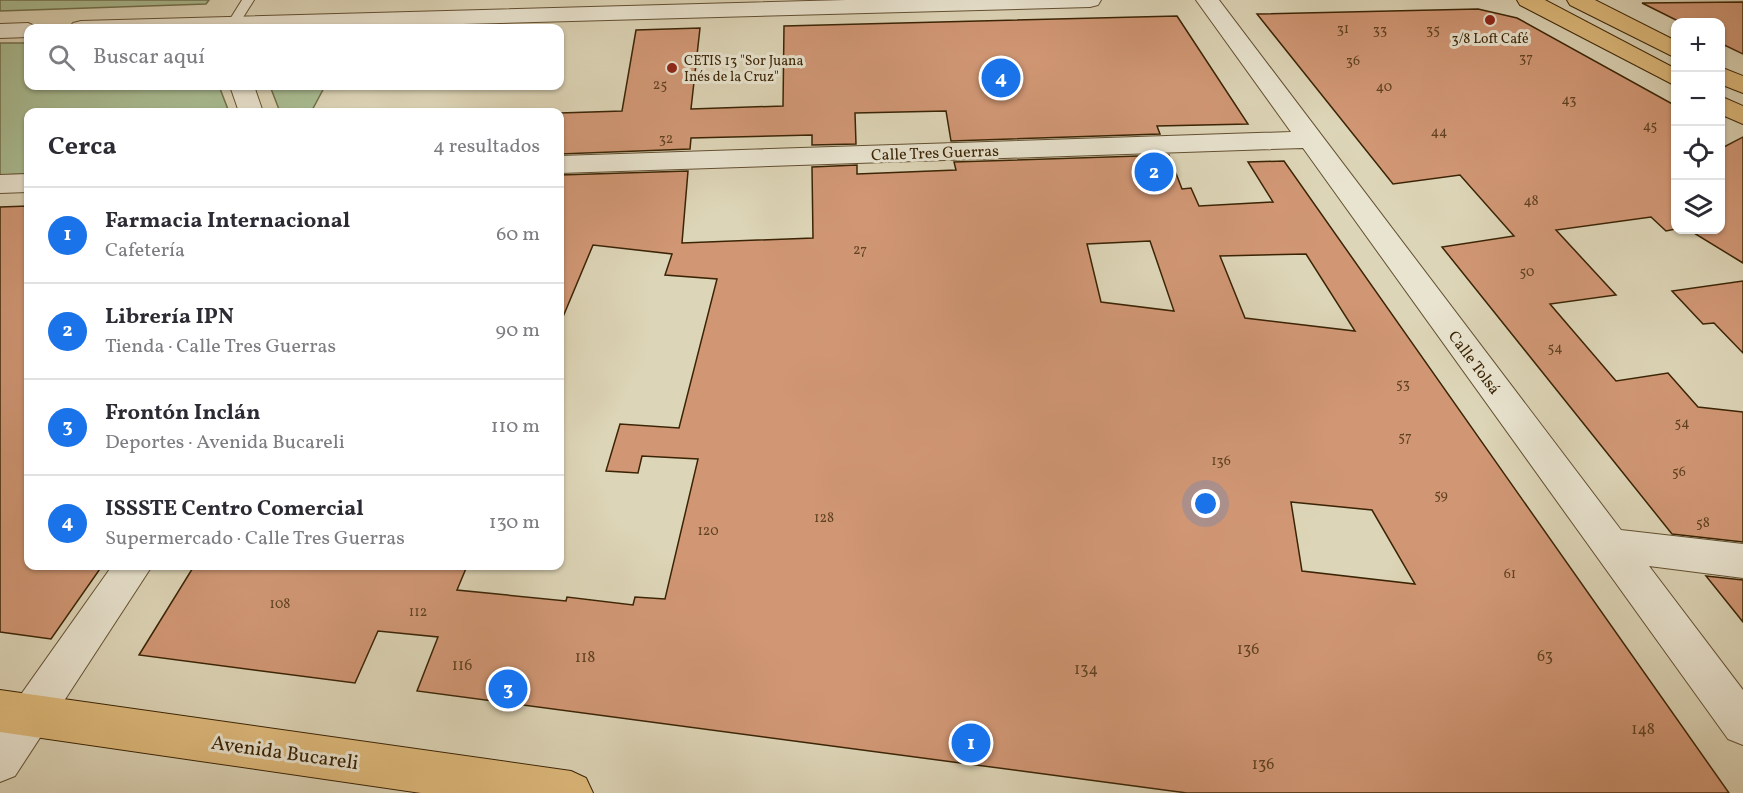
<!DOCTYPE html>
<html lang="es">
<meta charset="utf-8">
<style>
body{margin:0;font-family:Vollkorn,serif;background:#f2f2f3;color:#2b2b33}
.controls{position:absolute;right:18px;top:18px;display:grid;overflow:hidden;border-radius:12px;box-shadow:0 2px 4px #0004}
.controls button{width:54px;height:54px;display:grid;place-items:center;padding:0;border:0;border-bottom:2px solid #e1e1e2;background:#fff;color:#2b2b33;font:30px sans-serif}
.you{position:absolute;left:1206px;top:504px;width:21px;height:21px;margin:-15px;border:4px solid #fff;border-radius:50%;background:#1a73e8;box-shadow:0 0 0 9px #1a73e833}
.badge{display:grid;place-items:center;width:39px;height:39px;border-radius:50%;background:#1a73e8;color:#fff;font-size:20px;font-weight:700}
.pin{position:absolute;translate:-50% -50%;border:3px solid #fff;box-shadow:0 2px 6px #0006}
.list{margin:0;padding:0;list-style:none}
h2{display:flex;justify-content:space-between;align-items:center;height:78px;margin:0;padding:0 24px;font-size:26px}
h2 small{font-size:20px;font-weight:400;color:#7c7c81}
.list li{display:grid;grid-template-columns:39px 1fr auto;gap:18px;align-items:center;box-sizing:border-box;height:96px;padding:0 24px;border-top:2px solid #e1e1e2}
.list b{display:block;font-size:22px;white-space:nowrap}
.list p{margin:0;font-size:20px;white-space:nowrap;color:#7c7c81}
.list em{font-size:20px;font-style:normal;color:#7c7c81}
.icon{flex:none;width:33px;height:33px;fill:none;stroke:currentColor;stroke-width:2;stroke-linecap:round;stroke-linejoin:round}
.map{position:relative;flex:none;width:1743px;height:793px;overflow:hidden}
.search{position:absolute;background:#fff;box-shadow:0 2px 4px #0004;left:24px;top:24px;width:540px;height:66px;display:flex;align-items:center;gap:15px;box-sizing:border-box;padding:0 21px;border-radius:12px;color:#7c7c81;font-size:22px}
.panel{position:absolute;background:#fff;box-shadow:0 2px 4px #0004;left:24px;top:108px;width:540px;height:462px;border-radius:12px}
.map>svg:first-child{display:block}
.green{fill:#aabe94;stroke:#72714c;stroke-width:1.5}
.building{fill:#d19775;stroke:#3a2405;stroke-width:1.5;fill-rule:evenodd}
.lines{fill:none;stroke-linecap:round;stroke-linejoin:round}
.lane-casing{stroke:#635032;stroke-width:2}
.street-casing{stroke:#635032;stroke-width:2}
.primary-casing{stroke:#3a2405;stroke-width:2}
.lane{fill:#e9e4d0;fill-rule:evenodd}
.street{fill:#e9e4d0;fill-rule:evenodd}
.primary{fill:#deba7c;fill-rule:evenodd}
.poi-dot{fill:#8f2418;stroke:#e9e4d0;stroke-width:2}
.labels{text-anchor:middle;stroke-width:6;stroke-linejoin:round;paint-order:stroke}
.number-label{font-size:14px;fill:#604121}
.far-poi-label{font-size:14px;fill:#3a2405;stroke:#e9e4d0}
.street-label{font-size:16px;fill:#3a2405;stroke:#e9e4d0}
.near-number-label{font-size:16px;fill:#604121}
.near-street-label{font-size:20px;fill:#3a2405;stroke:#e9e4d0}
</style>
<div class="map">
<svg width="1743" height="793" viewBox="0 0 1743 793">
<rect width="100%" height="100%" fill="#ddd5b7"/>
<filter id="stains"><feTurbulence type="fractalNoise" baseFrequency=".00333" numOctaves="4"/><feColorMatrix values="0 0 0 0 .2 0 0 0 0 .09 0 0 0 0 .02 0 0 0 .5 -.17"/></filter>
<radialGradient id="worn" r=".72"><stop offset=".6" stop-color="#630" stop-opacity="0"/><stop offset="1" stop-color="#630" stop-opacity=".3"/></radialGradient>
<g class="green">
<path d="M0,0H209L206,4L0,11Z"/>
<path d="M0,43H28V86H219L229,112H28V174L0,175Z"/>
<path d="M270,86H325L311,112H280Z"/>
</g>
<g class="building">
<path d="M1743,2V54L1720,43V22H1680L1642,3Z"/>
<path d="M1478,9L1517,18L1676,106V229L1666,231L1651,217L1556,230L1616,295L1550,304L1616,381L1668,373L1698,407L1743,412V542L1672,534L1442,247L1514,236L1460,175L1393,184L1257,14Z"/>
<path d="M1177,16L1248,124L1157,126L1160,134L951,141L946,111L855,113L856,144L812,145V135L691,138L690,149L560,154V113L622,111L636,30L700,28L691,109L783,106L784,26Z"/>
<path d="M1743,137V263L1689,230H1720V149Z"/>
<path d="M1169,155L1182,189L1191,188L1199,206L1273,202L1248,162L1284,161L1729,793H1187L417,691L438,637L378,631L355,683L139,655L194,566L347,568L348,566H467L457,590L566,601L567,597L633,605L635,597L665,599L698,459L642,456L638,473L606,471L620,424L679,428L717,279L665,275L672,254L593,245L560,324V175L688,171L682,243L813,238L812,167L857,165V174L956,170L954,162ZM1150,241L1174,311L1101,302L1087,244ZM1306,254L1355,331L1245,318L1220,256ZM1291,502L1372,510L1415,584L1302,571Z"/>
<path d="M28,206V566H102L51,639L0,632V207Z"/>
<path d="M1743,281V353L1714,323L1703,324L1672,291Z"/>
<path d="M1706,576L1743,580V622Z"/>
</g>
<g class="lines">
<defs>
<path id="lane" d="M242,0H254L237,27H229L227,24Z"/>
<g id="street">
<path d="M846,0H1101L1098,5L1090,7L311,28H69L73,23L81,21Z"/>
<path d="M1196,0H1219L1621,530L1743,544V578L1649,566L1743,690V745L1728,739L1303,148L560,173V156L1291,132Z"/>
<path d="M28,23L39,28H28V37L0,38V24Z"/>
<path d="M230,86H254L263,112H239Z"/>
<path d="M28,174V192L0,193V175Z"/>
<path d="M112,566H152L15,776L0,782V724Z"/>
</g>
<g id="primary">
<path d="M1517,0H1545L1676,69V86L1520,5Z"/>
<path d="M1567,0H1595L1676,41V58L1570,5Z"/>
<path d="M1720,67L1743,76V93L1720,84Z"/>
<path d="M1720,96L1743,106V124L1720,114Z"/>
<path d="M0,690L571,771L586,778L593,793H421L0,732Z"/>
</g>
</defs>
<use href="#lane" class="lane-casing"/>
<use href="#street" class="street-casing"/>
<use href="#primary" class="primary-casing"/>
<use href="#lane" class="lane"/>
<use href="#street" class="street"/>
<use href="#primary" class="primary"/>
</g>
<g class="poi-dot">
<circle cx="1490" cy="20" r="6"/>
<circle cx="672" cy="68" r="6"/>
</g>
<g class="labels">
<g class="number-label">
<text x="1343" y="33">31</text>
<text x="1380" y="34">33</text>
<text x="1433" y="34">35</text>
<text x="1526" y="62">37</text>
<text x="1353" y="65">36</text>
<text x="660" y="89">25</text>
<text x="1384" y="91">40</text>
<text x="1569" y="104">43</text>
<text x="1650" y="130">45</text>
<text x="1439" y="136">44</text>
<text x="666" y="143">32</text>
<text x="1531" y="205">48</text>
<text x="860" y="254">27</text>
<text x="1527" y="276">50</text>
<text x="1555" y="352">54</text>
<text x="1403" y="388">53</text>
<text x="1682" y="427">54</text>
<text x="1405" y="441">57</text>
<text x="1221" y="465">136</text>
<text x="1679" y="476">56</text>
<text x="1441" y="499">59</text>
<text x="824" y="522">128</text>
<text x="1703" y="527">58</text>
<text x="708" y="535">120</text>
<text x="1510" y="578">61</text>
<text x="280" y="608">108</text>
<text x="418" y="616">112</text>
</g>
<g class="far-poi-label">
<text x="1490" y="43">3/8 Loft Café</text>
<text x="684" y="65" text-anchor="start">CETIS 13 "Sor Juana<tspan x="684" dy="16">Inés de la Cruz"</tspan></text>
</g>
<g class="street-label">
<text transform="translate(935 152) rotate(-2)" y="6">Calle Tres Guerras</text>
<text transform="translate(1475 362) rotate(53)" y="6">Calle Tolsá</text>
</g>
<g class="near-number-label">
<text x="1248" y="654">136</text>
<text x="1545" y="661">63</text>
<text x="585" y="662">118</text>
<text x="462" y="670">116</text>
<text x="1086" y="674">134</text>
<text x="1643" y="734">148</text>
<text x="1263" y="769">136</text>
</g>
<g class="near-street-label">
<text transform="translate(285 752) rotate(8)" y="7">Avenida Bucareli</text>
</g>
</g>
<rect width="100%" height="100%" filter="url(#stains)"/>
<rect width="100%" height="100%" fill="url(#worn)"/>
</svg>
<div class="controls">
<button>+</button>
<button>−</button>
<button><svg class="icon" aria-label="locate" viewBox="0 0 24 24"><circle cx="12" cy="12" r="6"/><path d="M12 2v4M12 18v4M2 12h4M18 12h4"/></svg></button>
<button><svg class="icon" aria-label="layers" viewBox="0 0 24 24"><path d="M12 4l9 5-9 5-9-5zM3 14l9 5 9-5"/></svg></button>
</div>
<div class="you"></div>
<div class="pin badge" style="left:971px;top:743px">1</div>
<div class="pin badge" style="left:1154px;top:172px">2</div>
<div class="pin badge" style="left:508px;top:689px">3</div>
<div class="pin badge" style="left:1001px;top:78px">4</div>
<div class="search"><svg class="icon" aria-label="search" viewBox="0 0 24 24"><circle cx="10" cy="10" r="6"/><path d="M15 15l6 6"/></svg>Buscar aquí</div>
<section class="panel">
<h2>Cerca<small>4 resultados</small></h2>
<ul class="list">
<li><span class="badge">1</span><div><b>Farmacia Internacional</b><p>Cafetería</p></div><em>60 m</em></li>
<li><span class="badge">2</span><div><b>Librería IPN</b><p>Tienda · Calle Tres Guerras</p></div><em>90 m</em></li>
<li><span class="badge">3</span><div><b>Frontón Inclán</b><p>Deportes · Avenida Bucareli</p></div><em>110 m</em></li>
<li><span class="badge">4</span><div><b>ISSSTE Centro Comercial</b><p>Supermercado · Calle Tres Guerras</p></div><em>130 m</em></li>
</ul>
</section>
</div>
